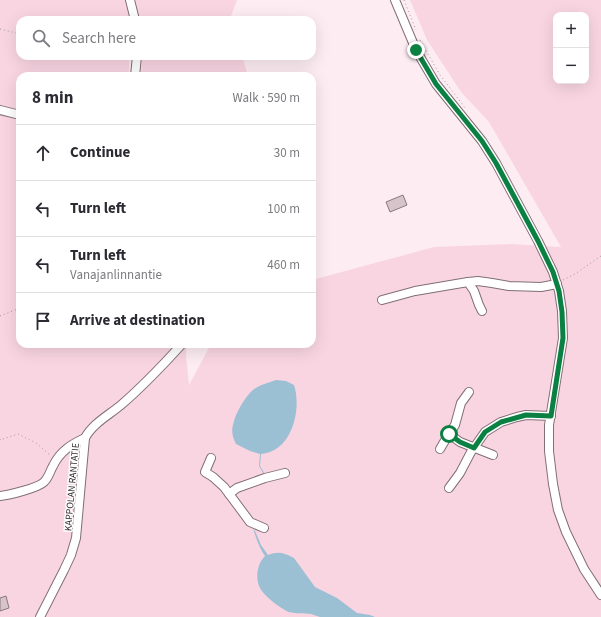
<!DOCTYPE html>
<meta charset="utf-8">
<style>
body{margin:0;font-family:"Source Sans 3",sans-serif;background:#f7f7f7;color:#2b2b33}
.controls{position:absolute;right:12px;top:12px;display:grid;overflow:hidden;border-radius:8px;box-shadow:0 4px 16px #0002}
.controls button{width:36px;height:36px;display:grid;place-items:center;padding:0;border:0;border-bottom:1px solid #e1e1e2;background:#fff;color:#2b2b33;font:20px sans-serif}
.stop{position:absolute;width:12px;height:12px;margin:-9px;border:3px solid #0b8043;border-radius:50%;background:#fff}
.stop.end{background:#0b8043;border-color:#fff;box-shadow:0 1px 4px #0008}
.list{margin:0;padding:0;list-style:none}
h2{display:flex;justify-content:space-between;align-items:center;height:52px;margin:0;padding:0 16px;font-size:17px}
h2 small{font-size:13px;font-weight:400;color:#7c7c81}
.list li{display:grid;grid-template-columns:26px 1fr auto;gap:12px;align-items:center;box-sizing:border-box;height:56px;padding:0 16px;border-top:1px solid #e1e1e2}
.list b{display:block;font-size:15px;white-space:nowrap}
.list p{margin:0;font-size:13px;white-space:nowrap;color:#7c7c81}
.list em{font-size:13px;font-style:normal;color:#7c7c81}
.icon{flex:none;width:22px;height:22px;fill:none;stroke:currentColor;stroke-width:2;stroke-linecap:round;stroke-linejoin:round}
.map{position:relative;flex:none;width:601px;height:617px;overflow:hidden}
.search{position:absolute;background:#fff;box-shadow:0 4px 16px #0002;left:16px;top:16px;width:300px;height:44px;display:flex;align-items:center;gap:10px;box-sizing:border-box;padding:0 14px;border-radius:12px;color:#7c7c81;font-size:15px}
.panel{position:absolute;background:#fff;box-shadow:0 4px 16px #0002;left:16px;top:72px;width:300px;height:276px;border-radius:12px}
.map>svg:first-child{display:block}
.green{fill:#f9d5e2;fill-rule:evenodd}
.water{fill:#9bbfd3}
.building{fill:#d7c4cb;stroke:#89787f}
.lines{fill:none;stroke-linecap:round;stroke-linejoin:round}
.minor-casing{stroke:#806f75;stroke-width:10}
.path{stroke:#a3979c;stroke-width:1;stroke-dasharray:1 3;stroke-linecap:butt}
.minor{stroke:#fff;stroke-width:8}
.route{stroke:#0b8043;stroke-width:5}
.labels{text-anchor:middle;stroke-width:3;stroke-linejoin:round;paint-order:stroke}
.street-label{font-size:10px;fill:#2e272a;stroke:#fff}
</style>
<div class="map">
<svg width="601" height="617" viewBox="0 0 601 617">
<rect width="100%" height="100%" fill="#fdedf3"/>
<g class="green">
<path d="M0,0H126L131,20H20V56H130L129,66V76H20V344H187L186,356L189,385L211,344H312V280L434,247L511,244L561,247L489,122L461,92L427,40L410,0H601V617H0ZM556,15H586V81H556Z"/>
<path d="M135,0H237L231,16L232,20H139Z"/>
<path d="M142,56H242L248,76H141Z"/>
</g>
<g class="water">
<path d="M276,380L286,381L294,385C302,409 292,452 261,454L260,466L265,474V476L259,466L260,454L250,451L236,444C233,438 231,432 233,425C235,414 244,398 253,390C259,385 268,383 276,380Z"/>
<path d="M253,529L255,531L261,545L268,555C279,551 284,553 294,558L315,587L337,598L357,613L370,615L375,617H320C317,616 314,615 311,614C304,613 296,614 289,612C280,608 264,596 260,588C255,578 257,564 265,556C259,547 257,540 253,529Z"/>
</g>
<g class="building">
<path d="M403,195L407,205L390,212L386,202Z"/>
<path d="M6,596L9,608L0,611V598Z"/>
</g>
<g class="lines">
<defs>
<g id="minor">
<path d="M130,0L135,20"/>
<path d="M395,0L416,50L436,84L482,141L496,163L538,241L553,272L559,291L562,311L563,338L549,425V451L553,484L558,510L566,532L584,569L601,595"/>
<path d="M135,76L137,56"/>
<path d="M0,110L20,115"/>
<path d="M382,300L415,291L468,282"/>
<path d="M482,311L479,305L474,291L468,282L478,281L492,283L509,286L541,287L557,284"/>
<path d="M449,434L460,442L493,455"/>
<path d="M440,449L447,437L455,425L461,403L469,392"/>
<path d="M211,458L205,472L213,477L224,487L250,522L264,528"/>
<path d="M449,488L460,473L471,452L485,432L501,422L517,417L526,415L551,416"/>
<path d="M229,494L237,488L265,478L285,473"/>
<path d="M0,496C9,495 38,488 44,482C49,477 50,471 53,466C60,451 72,444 85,438"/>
<path d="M40,617L64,570L71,555L76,538L85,438C92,424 109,415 121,405C143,386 163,365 182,344"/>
</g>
</defs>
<use href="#minor" class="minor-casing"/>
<g class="path">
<path d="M404,0L416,30"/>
<path d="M0,29L20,34"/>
<path d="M420,40L440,75L466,109"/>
<path d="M563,280L575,274L601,256"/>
<path d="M0,316L20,308"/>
<path d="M0,439V440L18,434L36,443L51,456"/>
</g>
<use href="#minor" class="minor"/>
</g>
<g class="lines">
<path class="route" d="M416,50L436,84L482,141L496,163L538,241L553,272L559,291L562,312L563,338L551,416L526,415L501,422L485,432L474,448L460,442L449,434"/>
</g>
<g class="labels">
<g class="street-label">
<text transform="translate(71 487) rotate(-85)" y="4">KAPPOLAN RANTATIE</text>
</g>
</g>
</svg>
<div class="controls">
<button>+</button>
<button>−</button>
</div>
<div class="stop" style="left:449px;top:434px"></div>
<div class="stop end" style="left:416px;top:50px"></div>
<div class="search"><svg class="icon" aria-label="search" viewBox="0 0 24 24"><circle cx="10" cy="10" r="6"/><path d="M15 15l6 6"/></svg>Search here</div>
<section class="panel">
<h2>8 min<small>Walk · 590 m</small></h2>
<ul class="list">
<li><svg class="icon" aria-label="ahead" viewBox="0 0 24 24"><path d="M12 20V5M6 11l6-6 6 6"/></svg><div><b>Continue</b></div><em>30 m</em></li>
<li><svg class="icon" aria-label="left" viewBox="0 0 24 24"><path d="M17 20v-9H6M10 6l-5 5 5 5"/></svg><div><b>Turn left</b></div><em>100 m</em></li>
<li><svg class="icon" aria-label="left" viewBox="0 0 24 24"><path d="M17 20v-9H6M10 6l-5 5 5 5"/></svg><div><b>Turn left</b><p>Vanajanlinnantie</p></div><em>460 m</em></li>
<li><svg class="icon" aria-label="arrive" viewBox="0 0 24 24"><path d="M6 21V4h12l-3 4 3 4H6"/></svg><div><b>Arrive at destination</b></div></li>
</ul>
</section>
</div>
